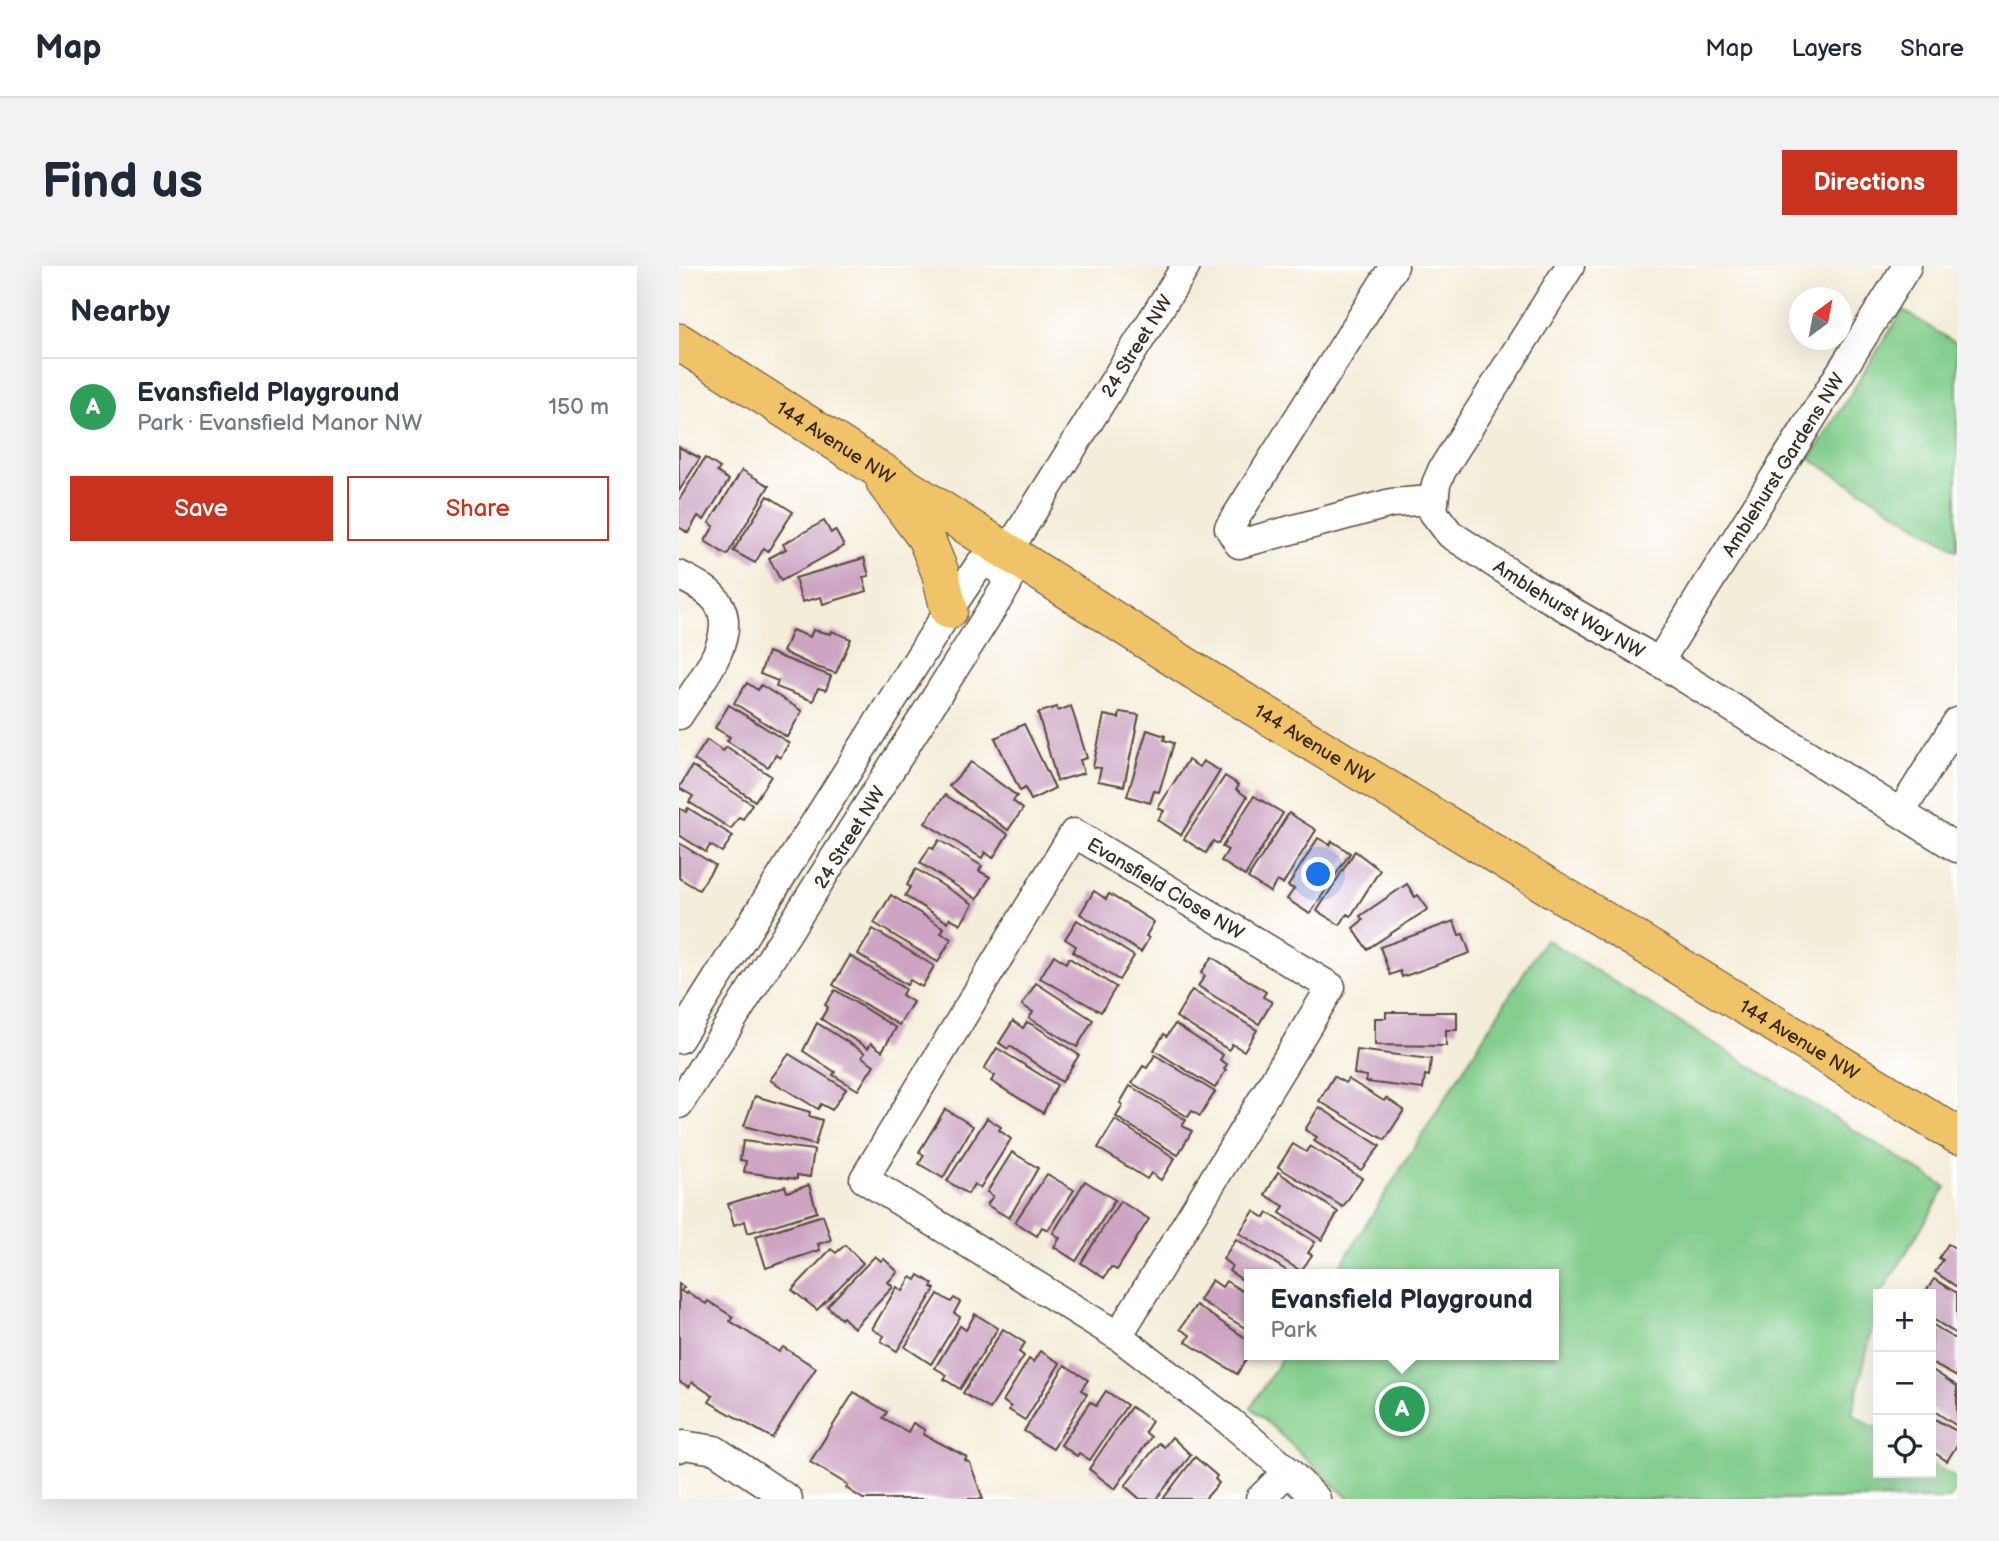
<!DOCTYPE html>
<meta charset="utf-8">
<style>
body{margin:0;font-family:"Balsamiq Sans",sans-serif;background:#f2f2f3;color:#1f2937}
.controls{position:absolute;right:21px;bottom:21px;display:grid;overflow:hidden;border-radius:0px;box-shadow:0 7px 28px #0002}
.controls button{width:63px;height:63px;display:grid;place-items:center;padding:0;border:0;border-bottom:2px solid #e0e1e3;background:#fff;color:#1f2937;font:35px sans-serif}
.compass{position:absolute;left:1110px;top:21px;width:63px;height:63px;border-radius:50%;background:#fff;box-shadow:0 7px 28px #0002;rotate:32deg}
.you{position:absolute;left:640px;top:609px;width:24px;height:24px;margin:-18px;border:5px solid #fff;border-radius:50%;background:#1a73e8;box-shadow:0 0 0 10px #1a73e833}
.badge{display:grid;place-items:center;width:46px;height:46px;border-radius:50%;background:#c8321e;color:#fff;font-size:23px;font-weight:700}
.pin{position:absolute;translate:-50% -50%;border:4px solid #fff;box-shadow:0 2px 7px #0006}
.popup{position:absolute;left:565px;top:1003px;width:315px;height:91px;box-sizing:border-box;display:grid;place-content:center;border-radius:0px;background:#fff;filter:drop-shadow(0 2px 5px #0005);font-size:23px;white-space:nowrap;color:#747a83}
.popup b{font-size:26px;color:#1f2937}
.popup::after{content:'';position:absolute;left:50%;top:100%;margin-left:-14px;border:14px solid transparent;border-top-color:#fff}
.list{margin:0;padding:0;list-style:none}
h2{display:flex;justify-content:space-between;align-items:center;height:91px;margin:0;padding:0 28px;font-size:30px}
h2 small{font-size:23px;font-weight:400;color:#747a83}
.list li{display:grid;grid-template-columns:46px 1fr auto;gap:21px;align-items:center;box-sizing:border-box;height:98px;padding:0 28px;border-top:2px solid #e0e1e3}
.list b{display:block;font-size:26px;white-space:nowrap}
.list p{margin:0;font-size:23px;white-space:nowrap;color:#747a83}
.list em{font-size:23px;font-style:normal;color:#747a83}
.actions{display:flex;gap:14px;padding:21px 28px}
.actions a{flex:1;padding:16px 0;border:2px solid #c8321e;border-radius:0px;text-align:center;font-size:24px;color:#c8321e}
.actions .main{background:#c8321e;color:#fff}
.icon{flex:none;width:38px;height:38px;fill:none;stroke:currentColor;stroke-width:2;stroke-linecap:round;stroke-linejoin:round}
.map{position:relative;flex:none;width:1278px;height:1233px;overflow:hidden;border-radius:0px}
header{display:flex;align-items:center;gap:42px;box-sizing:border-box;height:98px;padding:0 35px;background:#fff;border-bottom:2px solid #e0e1e3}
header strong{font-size:33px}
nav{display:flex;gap:38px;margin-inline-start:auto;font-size:24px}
.intro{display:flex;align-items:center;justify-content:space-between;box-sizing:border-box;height:168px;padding:0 42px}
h1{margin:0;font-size:49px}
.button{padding:18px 32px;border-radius:0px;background:#c8321e;color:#fff;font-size:24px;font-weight:700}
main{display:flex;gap:42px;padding:0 42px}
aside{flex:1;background:#fff;border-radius:0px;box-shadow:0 7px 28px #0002}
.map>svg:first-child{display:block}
.green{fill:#83ce8c;stroke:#5f7c55;stroke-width:2}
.building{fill:#cda5c3}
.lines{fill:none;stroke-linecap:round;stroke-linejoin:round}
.minor-casing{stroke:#57473a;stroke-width:31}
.major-casing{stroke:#57473a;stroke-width:39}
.minor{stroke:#fff;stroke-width:28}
.major{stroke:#f0c369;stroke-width:37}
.labels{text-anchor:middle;stroke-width:5;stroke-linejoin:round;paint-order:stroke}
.street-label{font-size:19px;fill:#3b2a1e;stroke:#fff}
</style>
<header>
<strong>Map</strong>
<nav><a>Map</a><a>Layers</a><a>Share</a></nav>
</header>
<div class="intro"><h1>Find us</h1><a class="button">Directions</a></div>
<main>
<aside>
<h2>Nearby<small></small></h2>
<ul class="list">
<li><span class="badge" style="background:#2e9e5b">A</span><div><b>Evansfield Playground</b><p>Park · Evansfield Manor NW</p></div><em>150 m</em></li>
</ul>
<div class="actions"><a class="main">Save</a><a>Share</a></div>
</aside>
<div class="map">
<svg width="1278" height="1233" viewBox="0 0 1278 1233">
<rect width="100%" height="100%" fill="#fff"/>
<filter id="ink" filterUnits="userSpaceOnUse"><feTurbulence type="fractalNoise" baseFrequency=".0143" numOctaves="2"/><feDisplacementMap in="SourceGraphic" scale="14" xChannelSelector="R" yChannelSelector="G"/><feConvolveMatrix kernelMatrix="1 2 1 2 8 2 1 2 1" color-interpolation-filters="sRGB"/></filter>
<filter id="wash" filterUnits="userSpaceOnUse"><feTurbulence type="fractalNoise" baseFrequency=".00686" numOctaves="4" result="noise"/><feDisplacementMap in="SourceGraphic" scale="28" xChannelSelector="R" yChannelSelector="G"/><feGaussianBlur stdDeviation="1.57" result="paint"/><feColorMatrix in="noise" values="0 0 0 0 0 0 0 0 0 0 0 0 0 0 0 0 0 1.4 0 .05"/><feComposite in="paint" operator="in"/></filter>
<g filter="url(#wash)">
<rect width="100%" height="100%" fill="#f4edd9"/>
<g class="green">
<path d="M1224,44L1278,78V284L1131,193Z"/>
<path d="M866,673L1267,921L1202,1028H1199V1038L1173,1148L1199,1164V1207H1252V1197L1278,1213V1221L1271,1233H670L572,1141L605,1089H875V1008H656Z"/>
</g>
<g id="blocks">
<g class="building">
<path d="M0,181L21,192L0,225Z"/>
<path d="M26,192L41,202L38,206L50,214L25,254L19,250L9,267L0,261V234Z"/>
<path d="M63,204L90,220L48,289L26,275L35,260L30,257Z"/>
<path d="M89,230L114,246L89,285L85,282L76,297L54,285Z"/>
<path d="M145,255L152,267L156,264L165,280L102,315L90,292L107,283L104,278Z"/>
<path d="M185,292L190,310L184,311L188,325L144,338L142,331L123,336L116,312Z"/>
<path d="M113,364L131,371L134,364L152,368L153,365L172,373L157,407L137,401L104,386Z"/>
<path d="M89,386L152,410L147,424L139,422L134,435L97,421L99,415L81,408Z"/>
<path d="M68,417L79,424L82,419L85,421L123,445L108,471L55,437Z"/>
<path d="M50,439L110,477L103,489L101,492L97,489L89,501L48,475L51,471L36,462Z"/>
<path d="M392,440L408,492L401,494L405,507L378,515L359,447L378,441L379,445Z"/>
<path d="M441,446L460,449L445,520L419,515L422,502L414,501L425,449L440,452Z"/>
<path d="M345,458L376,522L352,534L346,522L341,525L316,472Z"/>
<path d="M468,464L486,470L485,474L495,477L480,526L475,525L471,537L448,530Z"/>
<path d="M28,474L44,485L48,481L92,510L76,535L15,494Z"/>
<path d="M509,494L520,501L524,495L541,505L502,569L479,554L485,545L479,542Z"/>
<path d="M292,496L338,530L334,535L344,543L329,564L270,520Z"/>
<path d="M13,500L73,538L64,553L60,551L52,563L10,536L14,530L0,522Z"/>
<path d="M546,510L560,519L557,523L568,531L539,578L534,575L527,587L505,573Z"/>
<path d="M266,529L329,568L314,592L306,586L303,592L246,557Z"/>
<path d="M575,530L604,547L566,610L542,595L549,584L543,581Z"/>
<path d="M0,542L7,546L9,542L54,570L43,586L31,579L27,586L0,569Z"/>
<path d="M610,547L637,564L604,618L598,615L591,626L569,612Z"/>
<path d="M639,572L651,579L653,575L671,587L631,648L608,633L615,623L609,620Z"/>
<path d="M260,574L303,600L300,605L311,611L298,633L241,597L251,581L254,583Z"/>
<path d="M0,577L36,599L20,624L0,612Z"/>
<path d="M676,585L701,604L672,650L668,648L661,659L638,645Z"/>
<path d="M237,603L294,638L282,658L271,652L268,656L226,630L231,621L228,619Z"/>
<path d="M728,618L736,631L739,629L749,643L688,683L674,662L684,654L681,650Z"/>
<path d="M415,625L427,633L430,628L475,656L467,670L470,672L462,686L401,648Z"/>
<path d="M212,629L265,662L262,667L272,673L259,696L195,657Z"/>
<path d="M398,654L455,690L440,714L394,686L397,680L386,673Z"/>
<path d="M775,655L780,669L784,668L791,687L723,711L721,705L711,709L701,681Z"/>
<path d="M194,663L255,700L243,721L231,714L228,719L179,688Z"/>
<path d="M375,689L387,697L390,692L437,721L422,746L361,712Z"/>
<path d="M171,690L226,723L223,729L234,736L220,759L154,719Z"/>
<path d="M533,691L587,726L584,731L593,736L580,758L519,720L526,710L522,707Z"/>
<path d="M357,717L414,754L398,781L350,752L354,746L343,739Z"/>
<path d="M156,724L217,762L203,785L192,777L189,782L142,753L149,741L146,739Z"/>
<path d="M513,724L578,764L565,785L553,778L550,784L497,751Z"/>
<path d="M707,746H778V764H767V780L696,779V752H707Z"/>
<path d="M334,755L344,762L348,756L356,760L400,789L383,816L331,780L329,783L320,777Z"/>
<path d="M138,757L186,787L183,791L195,799L179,824L154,809L156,806L124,785Z"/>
<path d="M496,758L544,789L541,794L548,798L545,803L547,804L536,822L475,784L485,768L488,770Z"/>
<path d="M318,782L378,819L364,847L312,815L316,810L305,803Z"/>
<path d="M678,784L752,793L750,810L746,809L744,823L687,816L688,810L675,808Z"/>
<path d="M110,788L167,823L153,844L142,838L139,843L91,814Z"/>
<path d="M476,789L536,826L521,850L513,845L509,851L453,817L464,800L468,802Z"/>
<path d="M655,810L666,817L669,813L705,835L707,832L725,844L706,874L640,835Z"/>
<path d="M451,820L507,854L503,860L513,865L499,889L437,851L444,839L441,837Z"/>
<path d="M76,830L131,846L130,850L143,854L136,879L65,860Z"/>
<path d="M640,841L701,880L682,904L635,875L638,871L626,864Z"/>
<path d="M266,843L294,860L264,912L240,898L245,889L240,886Z"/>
<path d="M308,852L322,861L320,864L332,873L301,922L295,918L289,928L268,915Z"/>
<path d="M436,854L496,892L482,914L472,907L468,913L419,882Z"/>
<path d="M64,875L135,884L131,911L118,909V913L65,906L67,895L61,894Z"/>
<path d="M614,878L627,886L631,880L683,912L664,941L599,901Z"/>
<path d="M333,886L359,902L330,952L308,939L314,930L308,926Z"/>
<path d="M599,906L659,946L643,974L601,947L605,940L586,929Z"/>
<path d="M368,908L395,924L369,964L363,961L358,970L336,956Z"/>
<path d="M406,915L436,934L397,995L375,981L381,972L374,967Z"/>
<path d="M130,919L138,946L69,967L66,955L55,959L49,938L106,920L108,926Z"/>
<path d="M441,935L470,953L438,1004L432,1001L425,1012L402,997Z"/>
<path d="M575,945L586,952L589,947L636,976L629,987L633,989L622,1005L560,967Z"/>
<path d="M144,949L152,974L139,978L141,984L87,1002L77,970Z"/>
<path d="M557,973L613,1008H571V1019L550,1005L553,1000L544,993Z"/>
<path d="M1269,978L1278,983V1021L1256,1006L1264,994L1260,992Z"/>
<path d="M166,979L184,997L138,1044L113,1024L152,983L157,987Z"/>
<path d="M196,990L202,995L205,993L219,1006L209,1016L214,1021L175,1062L164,1051L162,1053L148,1040Z"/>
<path d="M240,1009L254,1018L252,1021L256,1023L218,1085L202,1075L205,1070L193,1063L218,1021L224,1025L232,1011L237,1014Z"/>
<path d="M1255,1013L1278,1027V1068L1252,1052V1028H1245Z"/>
<path d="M533,1014L543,1021L547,1015L571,1030V1065L520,1034Z"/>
<path d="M0,1018L5,1021L2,1025L7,1028L8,1026L27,1038L29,1035L54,1051L51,1055L100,1086L104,1081L137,1102L93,1172L30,1136L34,1130L13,1116L10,1121L0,1115Z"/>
<path d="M259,1028L272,1036L275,1032L281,1036L275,1047L281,1051L252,1098L226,1081Z"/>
<path d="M517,1039L571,1075V1087L558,1108L507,1076L511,1069L501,1063Z"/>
<path d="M296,1048L319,1062L281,1123L265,1113L268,1109L256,1102L281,1060L287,1064Z"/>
<path d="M1253,1058L1278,1074V1111L1252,1097Z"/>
<path d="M324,1063L346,1077L340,1086L345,1090L311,1143L284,1127Z"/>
<path d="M361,1085L381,1097L346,1154L330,1144L332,1141L324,1135L350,1093L354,1096Z"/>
<path d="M386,1099L409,1114L402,1124L408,1128L374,1183L345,1165Z"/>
<path d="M1252,1103L1278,1120V1160L1252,1143Z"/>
<path d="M427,1125L448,1139L411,1194L400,1187L398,1190L382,1179L411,1136L417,1140Z"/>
<path d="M175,1126L208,1146L204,1152L229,1166L234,1157L246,1164L244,1168L288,1191L286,1194L291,1197L304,1233H184L167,1222L169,1219L131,1196Z"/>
<path d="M452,1141L473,1155L466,1166L472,1171L436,1223L410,1203Z"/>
<path d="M1252,1151L1278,1165V1179L1268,1195L1254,1186L1252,1188Z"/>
<path d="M493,1171L512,1189L477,1233H461L446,1220L480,1177L485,1181Z"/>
<path d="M516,1191L538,1210L536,1213L540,1217L526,1233H484Z"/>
</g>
</g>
</g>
<g filter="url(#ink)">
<use href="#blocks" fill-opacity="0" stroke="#57473a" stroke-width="2"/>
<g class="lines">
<defs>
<g id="minor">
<path d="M715,0L550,262L560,278L712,237L753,234"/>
<path id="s1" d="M891,0L763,204L757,218L754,246L771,268L858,325L980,396L1278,582"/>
<path id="s2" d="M319,301L507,0"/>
<path d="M0,309C13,316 31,324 39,337C61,371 18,420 0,449"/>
<path id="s3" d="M980,396L1228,0"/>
<path d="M1222,546L1278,456"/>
<path d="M0,773L270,344L301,298L319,301L329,317L326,322L0,838"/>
<path d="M439,1070L652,721L395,567L185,913L439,1070L550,1155L609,1205L637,1233"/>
<path d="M0,1182L4,1179L36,1184L109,1233"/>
<path d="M581,1233L609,1205"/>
</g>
<g id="major">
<path id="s4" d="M0,76L512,403L1278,869"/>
<path d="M206,217L247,272L261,306L270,344"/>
</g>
</defs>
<use href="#minor" class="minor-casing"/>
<use href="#major" class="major-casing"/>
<use href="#minor" class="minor"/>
<use href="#major" class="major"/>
</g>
</g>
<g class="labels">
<g class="street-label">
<text dy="7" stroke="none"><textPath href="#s2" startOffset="261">24 Street NW</textPath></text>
<text dy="7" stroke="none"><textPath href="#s4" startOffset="186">144 Avenue NW</textPath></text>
<text dy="7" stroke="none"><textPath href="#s3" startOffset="233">Amblehurst Gardens NW</textPath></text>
<text dy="7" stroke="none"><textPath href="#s1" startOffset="453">Amblehurst Way NW</textPath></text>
<text dy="7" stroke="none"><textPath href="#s4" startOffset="752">144 Avenue NW</textPath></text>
<text transform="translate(170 571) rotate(-58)" y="7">24 Street NW</text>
<text transform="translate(487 622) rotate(31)" y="7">Evansfield Close NW</text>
<text dy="7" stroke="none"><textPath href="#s4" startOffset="1320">144 Avenue NW</textPath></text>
</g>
</g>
</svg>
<div class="controls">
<button>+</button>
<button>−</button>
<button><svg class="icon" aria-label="locate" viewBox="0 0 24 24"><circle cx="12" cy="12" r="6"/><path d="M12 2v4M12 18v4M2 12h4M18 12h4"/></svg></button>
</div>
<svg class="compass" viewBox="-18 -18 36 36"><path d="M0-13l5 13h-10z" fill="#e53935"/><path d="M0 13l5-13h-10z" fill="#747a83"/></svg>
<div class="you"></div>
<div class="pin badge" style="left:723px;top:1143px;background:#2e9e5b">A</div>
<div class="popup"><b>Evansfield Playground</b>Park</div>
</div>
</main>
